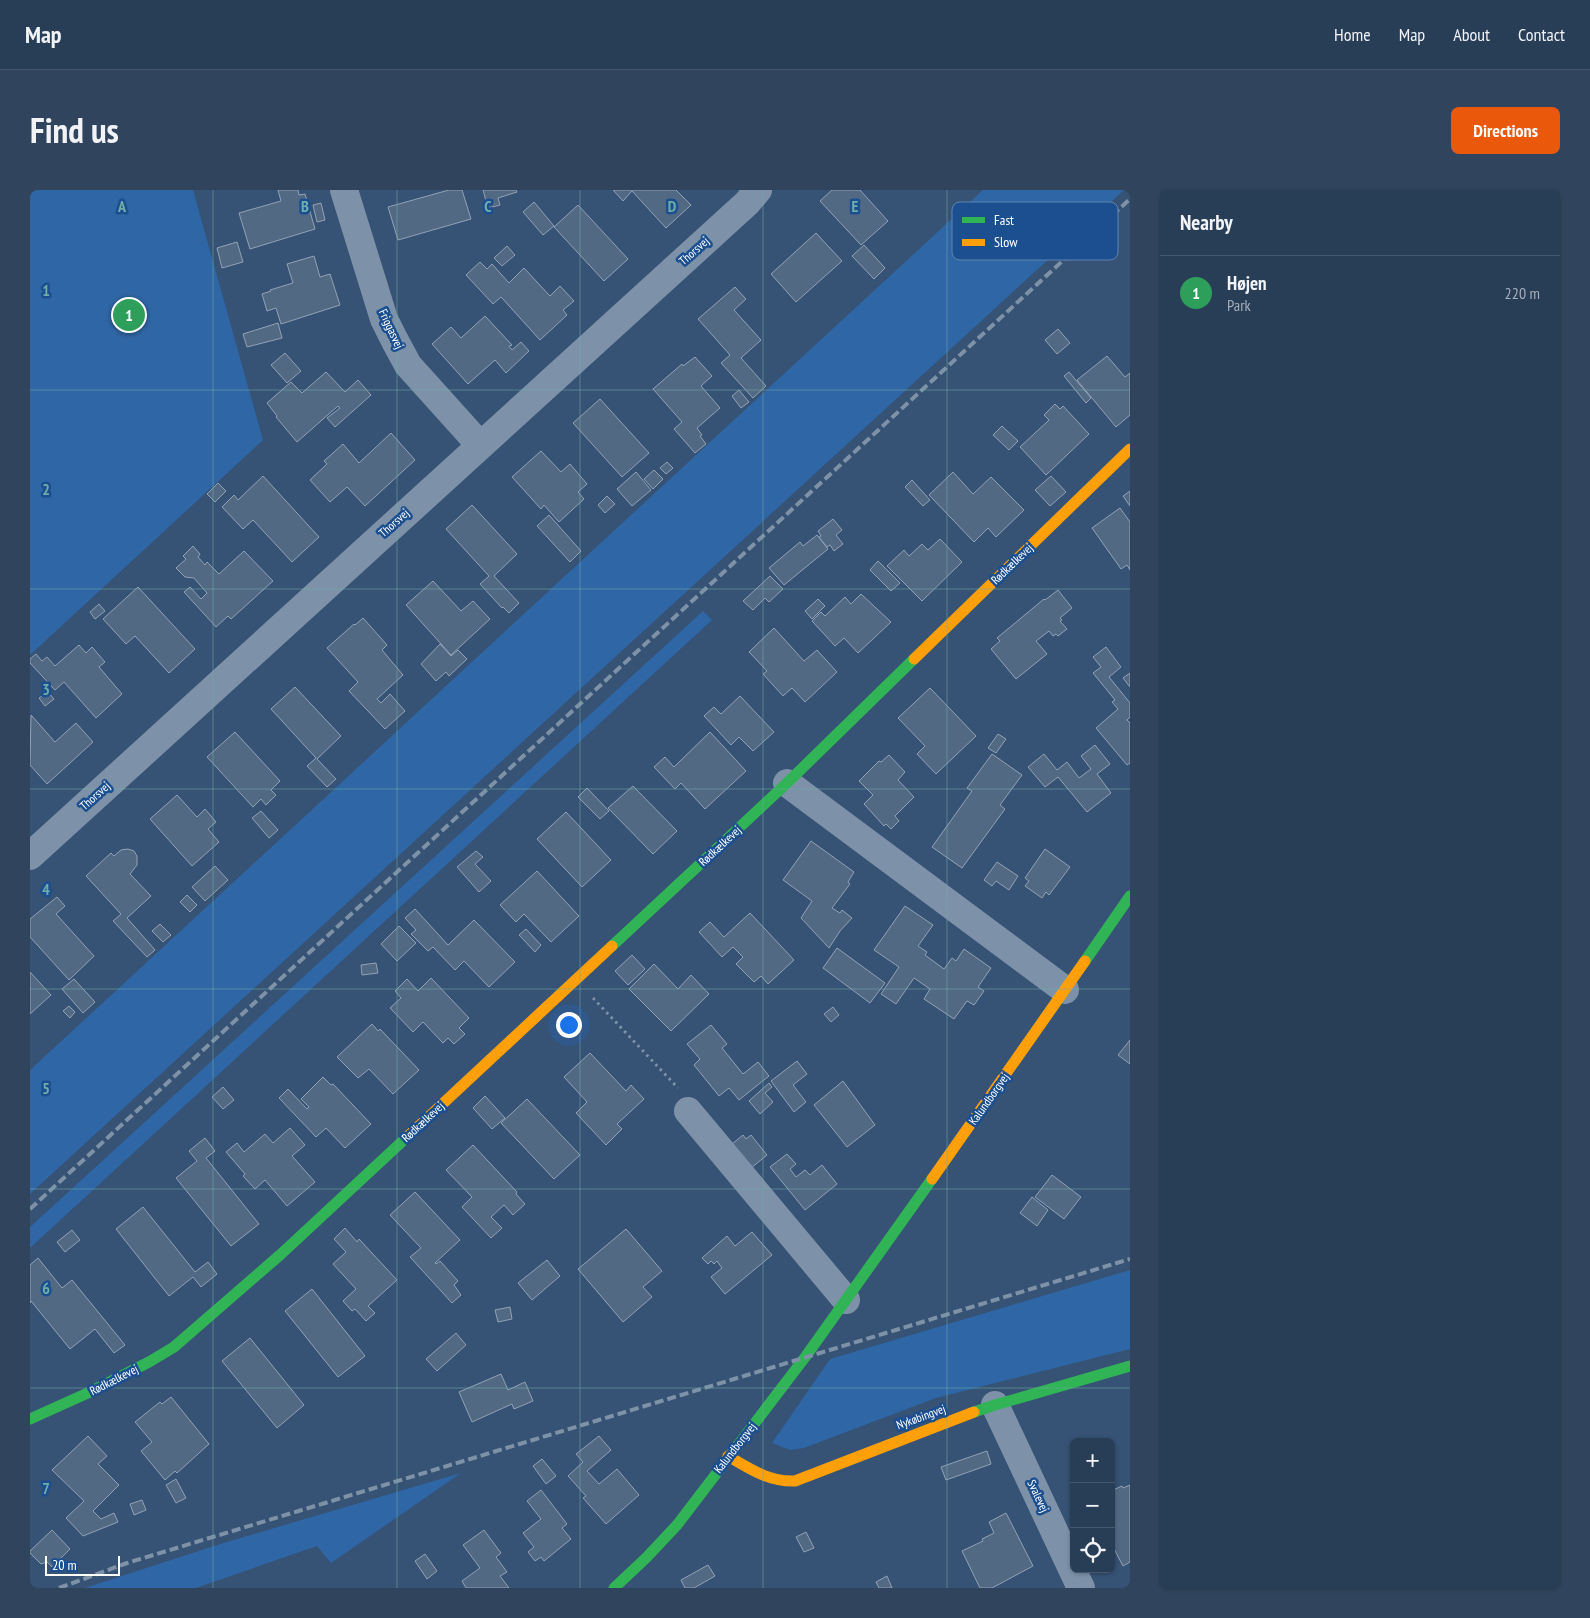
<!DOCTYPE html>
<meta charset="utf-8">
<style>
body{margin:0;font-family:"PT Sans Narrow",sans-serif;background:#30455d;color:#f1f3f6}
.controls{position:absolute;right:15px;bottom:15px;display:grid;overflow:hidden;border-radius:8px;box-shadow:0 1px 4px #0004}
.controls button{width:45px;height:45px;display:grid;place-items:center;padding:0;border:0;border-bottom:1px solid #44576d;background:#283e57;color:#f1f3f6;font:25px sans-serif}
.scale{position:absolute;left:15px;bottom:12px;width:75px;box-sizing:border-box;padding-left:5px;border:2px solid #fff;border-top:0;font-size:14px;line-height:18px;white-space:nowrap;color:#fff;-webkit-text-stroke:4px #1b4f8f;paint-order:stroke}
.you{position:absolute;left:538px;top:834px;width:18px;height:18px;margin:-12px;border:4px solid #fff;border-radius:50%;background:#1a73e8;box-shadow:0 0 0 8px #1a73e833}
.badge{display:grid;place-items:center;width:32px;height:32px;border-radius:50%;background:#ea580c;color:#fff;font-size:16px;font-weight:700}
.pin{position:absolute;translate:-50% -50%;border:2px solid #fff;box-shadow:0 1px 5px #0006}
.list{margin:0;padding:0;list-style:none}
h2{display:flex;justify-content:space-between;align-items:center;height:65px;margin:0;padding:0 20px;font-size:21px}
h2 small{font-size:16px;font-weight:400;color:#a5aeba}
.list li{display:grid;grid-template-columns:32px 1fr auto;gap:15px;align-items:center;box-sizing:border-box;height:75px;padding:0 20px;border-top:1px solid #44576d}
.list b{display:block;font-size:19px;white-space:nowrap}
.list p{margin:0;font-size:16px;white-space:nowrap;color:#a5aeba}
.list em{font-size:16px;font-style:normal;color:#a5aeba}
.icon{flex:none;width:28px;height:28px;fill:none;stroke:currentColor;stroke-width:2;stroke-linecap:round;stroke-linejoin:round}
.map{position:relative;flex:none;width:1100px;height:1398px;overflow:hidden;border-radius:8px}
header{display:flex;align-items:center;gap:30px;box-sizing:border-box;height:70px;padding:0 25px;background:#283e57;border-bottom:1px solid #44576d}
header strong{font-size:24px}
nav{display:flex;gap:28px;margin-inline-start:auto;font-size:18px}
.intro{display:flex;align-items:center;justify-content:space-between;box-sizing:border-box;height:120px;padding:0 30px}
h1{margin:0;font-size:35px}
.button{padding:12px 22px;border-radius:8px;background:#ea580c;color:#fff;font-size:18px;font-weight:700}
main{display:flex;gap:30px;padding:0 30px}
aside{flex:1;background:#283e57;border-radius:8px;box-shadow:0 1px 4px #0004}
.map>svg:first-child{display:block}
.green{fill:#2f66a5}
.building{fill:#526984;stroke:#92a2b6}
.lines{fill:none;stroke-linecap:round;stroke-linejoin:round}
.path{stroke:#7d92a8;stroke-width:3;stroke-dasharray:2.5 4;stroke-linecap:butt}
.street{stroke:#7d92a8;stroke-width:28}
.fast{stroke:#30b455;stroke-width:11}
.slow{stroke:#ff9f0a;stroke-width:11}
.rail{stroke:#7e92a7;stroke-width:4;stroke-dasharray:9 4;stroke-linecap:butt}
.grid{fill:none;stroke:#6fada8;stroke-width:1;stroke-opacity:0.55}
.labels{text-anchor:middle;stroke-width:5;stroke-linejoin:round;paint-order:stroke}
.street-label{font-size:12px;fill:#fff;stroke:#1b4f8f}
.key{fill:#1b4f8f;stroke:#5f84b1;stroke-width:1}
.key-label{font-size:14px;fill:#fff}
.grid-label{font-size:16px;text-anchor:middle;font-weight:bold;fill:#6fada8;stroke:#1b4f8f;stroke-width:5;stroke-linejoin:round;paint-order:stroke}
</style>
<header>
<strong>Map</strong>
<nav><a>Home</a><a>Map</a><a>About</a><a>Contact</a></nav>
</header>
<div class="intro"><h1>Find us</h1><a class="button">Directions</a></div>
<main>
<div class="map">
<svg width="1100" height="1398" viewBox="0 0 1100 1398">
<rect width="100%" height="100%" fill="#365274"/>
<g class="green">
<path d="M0,0H163L233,250L0,465Z"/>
<path d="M953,0H1094L0,1004V880Z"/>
<path d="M673,421L682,430L0,1058V1037Z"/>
<path d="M1100,1080V1159L906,1208L774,1258L760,1260L742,1253L800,1169Z"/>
<path d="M431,1283L301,1373L287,1356L166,1398H55L190,1354Z"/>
</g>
<g class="building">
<path d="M248,0H268L269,5L275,4L285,39L220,59L209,23L251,11Z"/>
<path d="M419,0H432L441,29L368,50L358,17Z"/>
<path d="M453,0H486L487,2L468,8L470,15L458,18Z"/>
<path d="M583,0H646L661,15L636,38L602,1L593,11Z"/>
<path d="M802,0H830L858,31L831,55L790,11Z"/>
<path d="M504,12L524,36L513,45L493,22Z"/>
<path d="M291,13L295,30L287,32L283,15Z"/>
<path d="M548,15L598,69L574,91L524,37Z"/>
<path d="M786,43L812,71L766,112L741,84Z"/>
<path d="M207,52L213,72L192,78L187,58Z"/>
<path d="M834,55L855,78L844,89L822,66Z"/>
<path d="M477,56L485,65L472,76L464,68Z"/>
<path d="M284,66L290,87L300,84L310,115L251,134L246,118L237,121L232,104L241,101L240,100L263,93L257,74Z"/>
<path d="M450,72L457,79L462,74L479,93L494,78L520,106L530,96L544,111L533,120L537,125L510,150L471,107L463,114L436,85Z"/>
<path d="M705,97L716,109L704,120L731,150L711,168L736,196L723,208L691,173L700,165L668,129Z"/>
<path d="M455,126L482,155L479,156L482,160L491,152L499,161L476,183L465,170L438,194L402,154L421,137L431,148Z"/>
<path d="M248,133L252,148L217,157L213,144Z"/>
<path d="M1028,139L1040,153L1027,164L1015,150Z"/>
<path d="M255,163L271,181L257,193L241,175Z"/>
<path d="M1077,166L1095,187L1100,183V225L1086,237L1047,190Z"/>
<path d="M665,167L682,186L671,196L690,218L667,238L672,245L670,246L676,254L665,263L644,239L652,232L623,199L652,174L653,176Z"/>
<path d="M296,182L315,202L328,190L341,205L305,237L297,228L310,218L308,216L267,252L246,227L247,226L237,213L261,192L272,203Z"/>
<path d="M1039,182L1061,208L1056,213L1034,186Z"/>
<path d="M709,200L719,212L711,218L702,206Z"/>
<path d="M570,209L619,263L592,287L543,233Z"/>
<path d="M1025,214L1030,219L1033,216L1059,244L1016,285L990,257L1019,230L1014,225Z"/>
<path d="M972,236L988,251L979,260L963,245Z"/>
<path d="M361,243L385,270L335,316L317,297L300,312L280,290L297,274L294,271L313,254L329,273Z"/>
<path d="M511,261L531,282L540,274L557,294L548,302L554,309L529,332L514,315L511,319L482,287Z"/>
<path d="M637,272L643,278L636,284L630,278Z"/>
<path d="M624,280L633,289L623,299L614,289Z"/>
<path d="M606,282L621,300L602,316L587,299Z"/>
<path d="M923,282L943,304L961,287L994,320L966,347L958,338L944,352L899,305Z"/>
<path d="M233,286L289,347L262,372L223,330L213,339L192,317L204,305L208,310Z"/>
<path d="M1021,286L1036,302L1020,316L1005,300Z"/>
<path d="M882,290L900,310L893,316L875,297Z"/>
<path d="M188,293L196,301L185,312L177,304Z"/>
<path d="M1100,301V316L1093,306Z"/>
<path d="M577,306L585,314L575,323L568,315Z"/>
<path d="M442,315L487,364L464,386L489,413L479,423L473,417L472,418L450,394L459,386L416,339Z"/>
<path d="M1090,318L1100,332V380L1097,375L1091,379L1062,338Z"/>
<path d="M519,325L551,361L540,372L507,336Z"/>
<path d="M803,329L812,340L806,345L813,354L804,361L800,355L797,357L789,347L791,346L788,341Z"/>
<path d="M787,345L798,359L754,395L739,378L770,352L773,356Z"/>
<path d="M910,349L932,372L892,411L857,376L874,360L879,366L892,354L898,360Z"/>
<path d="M163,356L170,364L168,367L175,375L177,372L189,384L214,361L243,391L201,429L198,426L186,437L154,402L160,397L171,409L177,403L164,388L155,387L146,378L156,369L153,366Z"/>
<path d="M848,371L870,393L861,401L840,380Z"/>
<path d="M740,386L753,399L739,412L735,408L723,420L713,411Z"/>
<path d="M403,391L431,421L443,411L460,429L421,465L376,415Z"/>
<path d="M108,397L165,459L139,483L105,446L96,454L73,429Z"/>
<path d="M1028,400L1042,418L1030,428L1032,430L1030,431L1037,439L1028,446L1026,444L1023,446L1019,441L1006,451L1017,464L986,489L961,459L970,451L967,448L1014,409L1015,410Z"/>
<path d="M831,404L861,432L828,463L814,448L805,456L782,431L791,422L795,426L815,407L821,414Z"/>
<path d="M788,409L795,416L782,429L775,421Z"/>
<path d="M69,414L75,421L65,429L60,422Z"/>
<path d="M333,428L357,455L352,460L373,485L347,509L351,513L360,504L375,521L355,539L319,501L328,492L297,458L324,434L325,435Z"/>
<path d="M744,438L774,471L787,460L807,482L775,512L762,498L753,506L733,484L737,481L719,462Z"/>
<path d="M410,454L421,466L428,460L437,469L419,486L416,482L406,491L391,474Z"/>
<path d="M49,455L56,463L62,457L75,472L69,477L92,504L66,528L34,492L25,500L0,473V469L6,464L12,471L17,467L25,476Z"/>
<path d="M1076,457L1091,477L1079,487L1100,513V527L1097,530L1100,533V573L1097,575L1066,538L1088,519L1082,512L1085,510L1063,483L1071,477L1063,467Z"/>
<path d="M1100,483V497L1093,488Z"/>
<path d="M265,497L311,546L287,569L306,589L297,597L277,576L286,568L241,519Z"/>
<path d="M900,498L946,546L906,584L887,564L895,556L868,528Z"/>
<path d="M18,502L24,509L15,516L9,508Z"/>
<path d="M710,506L744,542L723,561L709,547L701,555L674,526L684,517L691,524Z"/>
<path d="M1,525L25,552L46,533L63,552L17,594L0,575Z"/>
<path d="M205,542L250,591L241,600L246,605L236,615L231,609L223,617L177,567Z"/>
<path d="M680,542L716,581L675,619L651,593L645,599L624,577L635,567L644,577Z"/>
<path d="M968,544L976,549L966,563L958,558Z"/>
<path d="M1065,555L1080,574L1067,584L1081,603L1057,622L1028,587L1015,597L998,577L1014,564L1027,580L1037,572L1049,588L1061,579L1051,566Z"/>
<path d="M962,564L992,585L970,615L975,619L932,678L902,657L942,601L937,598Z"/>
<path d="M859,565L875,582L868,590L884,607L865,626L869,631L861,639L856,634L854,636L834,614L843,605L829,591L849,571L851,572Z"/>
<path d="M603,596L647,641L623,664L578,618Z"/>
<path d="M557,598L579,621L570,629L548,607Z"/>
<path d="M147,605L167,627L175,619L186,632L178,639L189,652L162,676L120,629Z"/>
<path d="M231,621L248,640L239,648L222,628Z"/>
<path d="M536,622L581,670L552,697L507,649Z"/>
<path d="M781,651L824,682L818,692L820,694L802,718L810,723L812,720L822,728L810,741L799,758L771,728L782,711L753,690Z"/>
<path d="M98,659L104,661L107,666V675L100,684L121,706L97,728L125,760L117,767L83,731L91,724L56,686L81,663L84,666L91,660Z"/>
<path d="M1015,659L1040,677L1019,705L1016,702L1012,708L995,696L999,691L995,688Z"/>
<path d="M446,661L453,667L445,674L461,691L449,702L427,677Z"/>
<path d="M967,672L988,686L979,700L966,691L962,696L954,690Z"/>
<path d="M185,676L198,690L175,711L162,697Z"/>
<path d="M507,681L549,726L521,752L494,724L486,732L470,715Z"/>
<path d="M157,705L167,715L160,722L150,712Z"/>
<path d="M27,707L35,716L26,724L64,766L39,790L0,747V729Z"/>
<path d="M875,716L903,735L888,756L897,762L895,765L914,779L922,768L926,771L934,759L961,778L948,797L954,801L944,815L937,811L924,829L894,809L900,799L884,788L866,814L851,804L869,777L844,760Z"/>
<path d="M385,719L418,755L444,730L485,772L459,797L434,771L425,780L403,757L398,761L381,744L386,740L375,728Z"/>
<path d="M720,723L764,770L738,794L731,786L724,792L706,774L713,767L703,757L692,767L669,742L680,732L694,747Z"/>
<path d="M130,734L141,745L133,752L122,741Z"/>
<path d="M369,736L386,753L367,771L351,754Z"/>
<path d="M496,739L511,755L505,762L489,745Z"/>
<path d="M807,758L855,793L840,813L793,778Z"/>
<path d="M602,765L615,779L598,795L585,781Z"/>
<path d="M346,773L348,783L332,785L331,775Z"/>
<path d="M624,774L648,799L661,785L679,804L641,841L599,799Z"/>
<path d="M0,782L21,805L0,824Z"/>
<path d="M401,788L439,828L429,838L435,844L424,854L418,848L413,853L393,832L383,842L360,818L371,808L365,801L377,789L388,801Z"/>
<path d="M44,789L65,812L53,823L32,799Z"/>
<path d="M39,816L45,822L40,828L33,821Z"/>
<path d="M803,817L809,825L801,832L794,824Z"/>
<path d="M342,834L348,841L350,839L389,880L363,904L339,879L328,888L307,867Z"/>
<path d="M681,835L697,854L692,858L713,884L728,872L739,886L709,910L699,898L689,906L664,875L670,869L657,854Z"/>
<path d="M1100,850V874L1088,865Z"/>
<path d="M560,863L596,901L601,895L614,909L587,934L592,939L576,955L546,923L557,912L534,887Z"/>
<path d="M767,871L777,884L763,895L776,912L764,922L741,891Z"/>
<path d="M293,887L301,895L303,894L341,934L315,958L296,938L286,947L249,908L258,899L277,919L279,917L271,909Z"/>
<path d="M813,891L845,935L817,957L784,915Z"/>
<path d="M739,893L742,897L735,903L743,912L730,924L719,911Z"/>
<path d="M193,897L204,910L193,919L182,907Z"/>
<path d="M455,906L475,928L462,939L443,918Z"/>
<path d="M497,909L550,965L524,989L471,933Z"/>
<path d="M260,938L275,955L262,966L285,992L257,1016L235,990L225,999L213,986L215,984L196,962L207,953L214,962L235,944L243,953Z"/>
<path d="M713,945L716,949L721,945L737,965L721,978L702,954Z"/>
<path d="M175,948L185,961L176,968L229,1034L201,1056L146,988L167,971L159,961Z"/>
<path d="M443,955L487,1002L486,1004L495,1014L483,1025L474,1015L461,1027L472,1038L461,1048L432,1017L442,1007L416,980Z"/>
<path d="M757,964L766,974L760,979L766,987L775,980L780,985L792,975L807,994L775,1020L740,977Z"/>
<path d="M1022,985L1051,1007L1034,1029L1005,1007Z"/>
<path d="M385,1002L430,1050L405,1073L406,1074L410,1071L428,1091L424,1095L431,1105L422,1113L380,1067L391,1058L360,1025Z"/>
<path d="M1002,1007L1018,1020L1007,1036L990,1023Z"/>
<path d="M113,1017L165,1082L178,1072L187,1084L171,1097L163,1087L139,1106L86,1039Z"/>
<path d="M315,1038L327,1052L329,1049L367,1090L338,1116L345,1123L336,1131L325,1119L322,1121L313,1111L326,1099L303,1074L316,1062L304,1049Z"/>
<path d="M596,1039L632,1081L613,1097L622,1107L593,1132L548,1079Z"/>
<path d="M42,1040L50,1050L35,1062L27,1052Z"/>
<path d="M722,1042L742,1065L695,1104L681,1087L692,1078L687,1071L684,1074L681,1071L678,1074L672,1068L697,1046L705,1056Z"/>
<path d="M8,1068L32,1098L42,1090L95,1155L84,1163L65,1139L40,1159L1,1111L0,1113V1075Z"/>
<path d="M517,1070L530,1086L502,1110L488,1093Z"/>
<path d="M282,1099L335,1166L308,1187L255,1121Z"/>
<path d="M480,1117L482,1129L468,1132L465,1120Z"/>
<path d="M426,1143L436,1155L407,1181L396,1169Z"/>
<path d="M220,1148L274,1215L247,1238L192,1171Z"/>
<path d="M471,1184L478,1200L495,1192L503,1211L484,1219L482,1214L442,1232L429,1202Z"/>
<path d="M141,1207L179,1254L147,1283L145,1281L135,1290L111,1261L122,1252L105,1232L130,1212L132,1214Z"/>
<path d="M58,1246L77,1266L68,1274L89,1295L63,1321L71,1329L84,1323L88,1332L53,1346L36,1328L54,1311L22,1280Z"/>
<path d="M569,1246L581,1260L557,1281L569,1294L587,1279L609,1305L576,1334L553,1308L556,1306L538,1286L553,1272L546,1264Z"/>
<path d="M957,1261L961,1274L916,1290L911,1277Z"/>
<path d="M512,1269L526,1286L516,1294L503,1276Z"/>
<path d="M146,1289L156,1308L146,1313L136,1295Z"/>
<path d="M1100,1295V1372L1093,1376L1081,1353V1301L1092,1296L1093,1298Z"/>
<path d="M511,1300L537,1334L532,1338L541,1349L514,1371L511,1367L505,1371L498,1362L504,1357L493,1343L511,1329L497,1311Z"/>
<path d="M112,1310L116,1320L104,1325L100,1314Z"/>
<path d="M976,1323L1003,1376L962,1398H950L932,1361L953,1351L952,1349L964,1343L959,1332Z"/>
<path d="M22,1340L40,1359L22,1377L17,1372L11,1374L0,1363V1361Z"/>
<path d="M454,1340L471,1363L466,1367L477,1382L470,1386L479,1398H436L432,1391L450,1378L433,1355Z"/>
<path d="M776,1342L784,1358L774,1362L766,1347Z"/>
<path d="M395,1364L407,1381L397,1389L385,1371Z"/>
<path d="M678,1375L685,1386L664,1398H655L651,1390Z"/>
<path d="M857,1386L862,1398H849L846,1392Z"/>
</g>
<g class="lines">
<path class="path" d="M563,808L648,898"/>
<g class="street">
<path d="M314,0L354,129L365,151L378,175L450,255"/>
<path d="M757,593L1035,800"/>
<path d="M0,666L717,13L728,0"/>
<path d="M658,921L816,1110"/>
<path d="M965,1215L1051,1398"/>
</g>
<g class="fast">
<path d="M582,756L757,593L884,469"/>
<path d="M1055,771L1100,706"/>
<path d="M944,1222L965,1215L1100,1176"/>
<path d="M0,1229L60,1202L119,1172L144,1157L250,1065L377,947"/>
<path d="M584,1398L616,1368L647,1335L776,1166L902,989"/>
</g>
<g class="slow">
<path d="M884,469L1100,259"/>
<path d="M377,947L582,756"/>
<path d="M902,989L1055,771"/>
<path d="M698,1266C720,1279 739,1292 765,1291L944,1222"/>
</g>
<g class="rail">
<path d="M0,1019L1100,9"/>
<path d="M29,1398L97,1373L1100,1069"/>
</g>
</g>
<path class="grid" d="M183,0V1398M367,0V1398M550,0V1398M733,0V1398M917,0V1398M0,200H1100M0,399H1100M0,599H1100M0,799H1100M0,999H1100M0,1198H1100"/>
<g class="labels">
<g class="street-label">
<text transform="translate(664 61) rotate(-42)" y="4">Thorsvej</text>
<text transform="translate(361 139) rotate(65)" y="4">Friggasvej</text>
<text transform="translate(364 333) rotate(-42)" y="4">Thorsvej</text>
<text transform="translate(982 374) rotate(-44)" y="4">Rødkælkevej</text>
<text transform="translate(65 606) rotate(-42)" y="4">Thorsvej</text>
<text transform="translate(690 656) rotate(-43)" y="4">Rødkælkevej</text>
<text transform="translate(959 909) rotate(-55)" y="4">Kalundborgvej</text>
<text transform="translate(393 932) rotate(-43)" y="4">Rødkælkevej</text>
<text transform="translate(84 1190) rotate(-27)" y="4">Rødkælkevej</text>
<text transform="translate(891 1227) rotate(-20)" y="4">Nykøbingvej</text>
<text transform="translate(705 1258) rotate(-52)" y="4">Kalundborgvej</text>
<text transform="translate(1008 1306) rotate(65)" y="4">Svalevej</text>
</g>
</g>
<rect x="922" y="12" width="166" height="58" rx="8" class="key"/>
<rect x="932" y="27" width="23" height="6" fill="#30b455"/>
<rect x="932" y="49" width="23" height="7" fill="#ff9f0a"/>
<g class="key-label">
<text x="964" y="35">Fast</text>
<text x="964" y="57">Slow</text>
</g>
<g class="grid-label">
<text x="92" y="22">A</text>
<text x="275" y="22">B</text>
<text x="458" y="22">C</text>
<text x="642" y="22">D</text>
<text x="825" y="22">E</text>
<text x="16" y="106">1</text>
<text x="16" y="305">2</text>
<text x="16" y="505">3</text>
<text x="16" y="705">4</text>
<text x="16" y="904">5</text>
<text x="16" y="1104">6</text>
<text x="16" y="1304">7</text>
</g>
</svg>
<div class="controls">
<button>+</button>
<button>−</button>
<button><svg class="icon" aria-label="locate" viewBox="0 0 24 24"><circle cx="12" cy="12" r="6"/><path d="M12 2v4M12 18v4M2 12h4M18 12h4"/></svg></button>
</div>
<div class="scale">20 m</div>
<div class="you"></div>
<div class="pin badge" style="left:99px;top:125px;background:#2e9e5b">1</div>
</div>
<aside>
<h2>Nearby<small></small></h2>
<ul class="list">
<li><span class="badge" style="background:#2e9e5b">1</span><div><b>Højen</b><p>Park</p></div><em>220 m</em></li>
</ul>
</aside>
</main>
